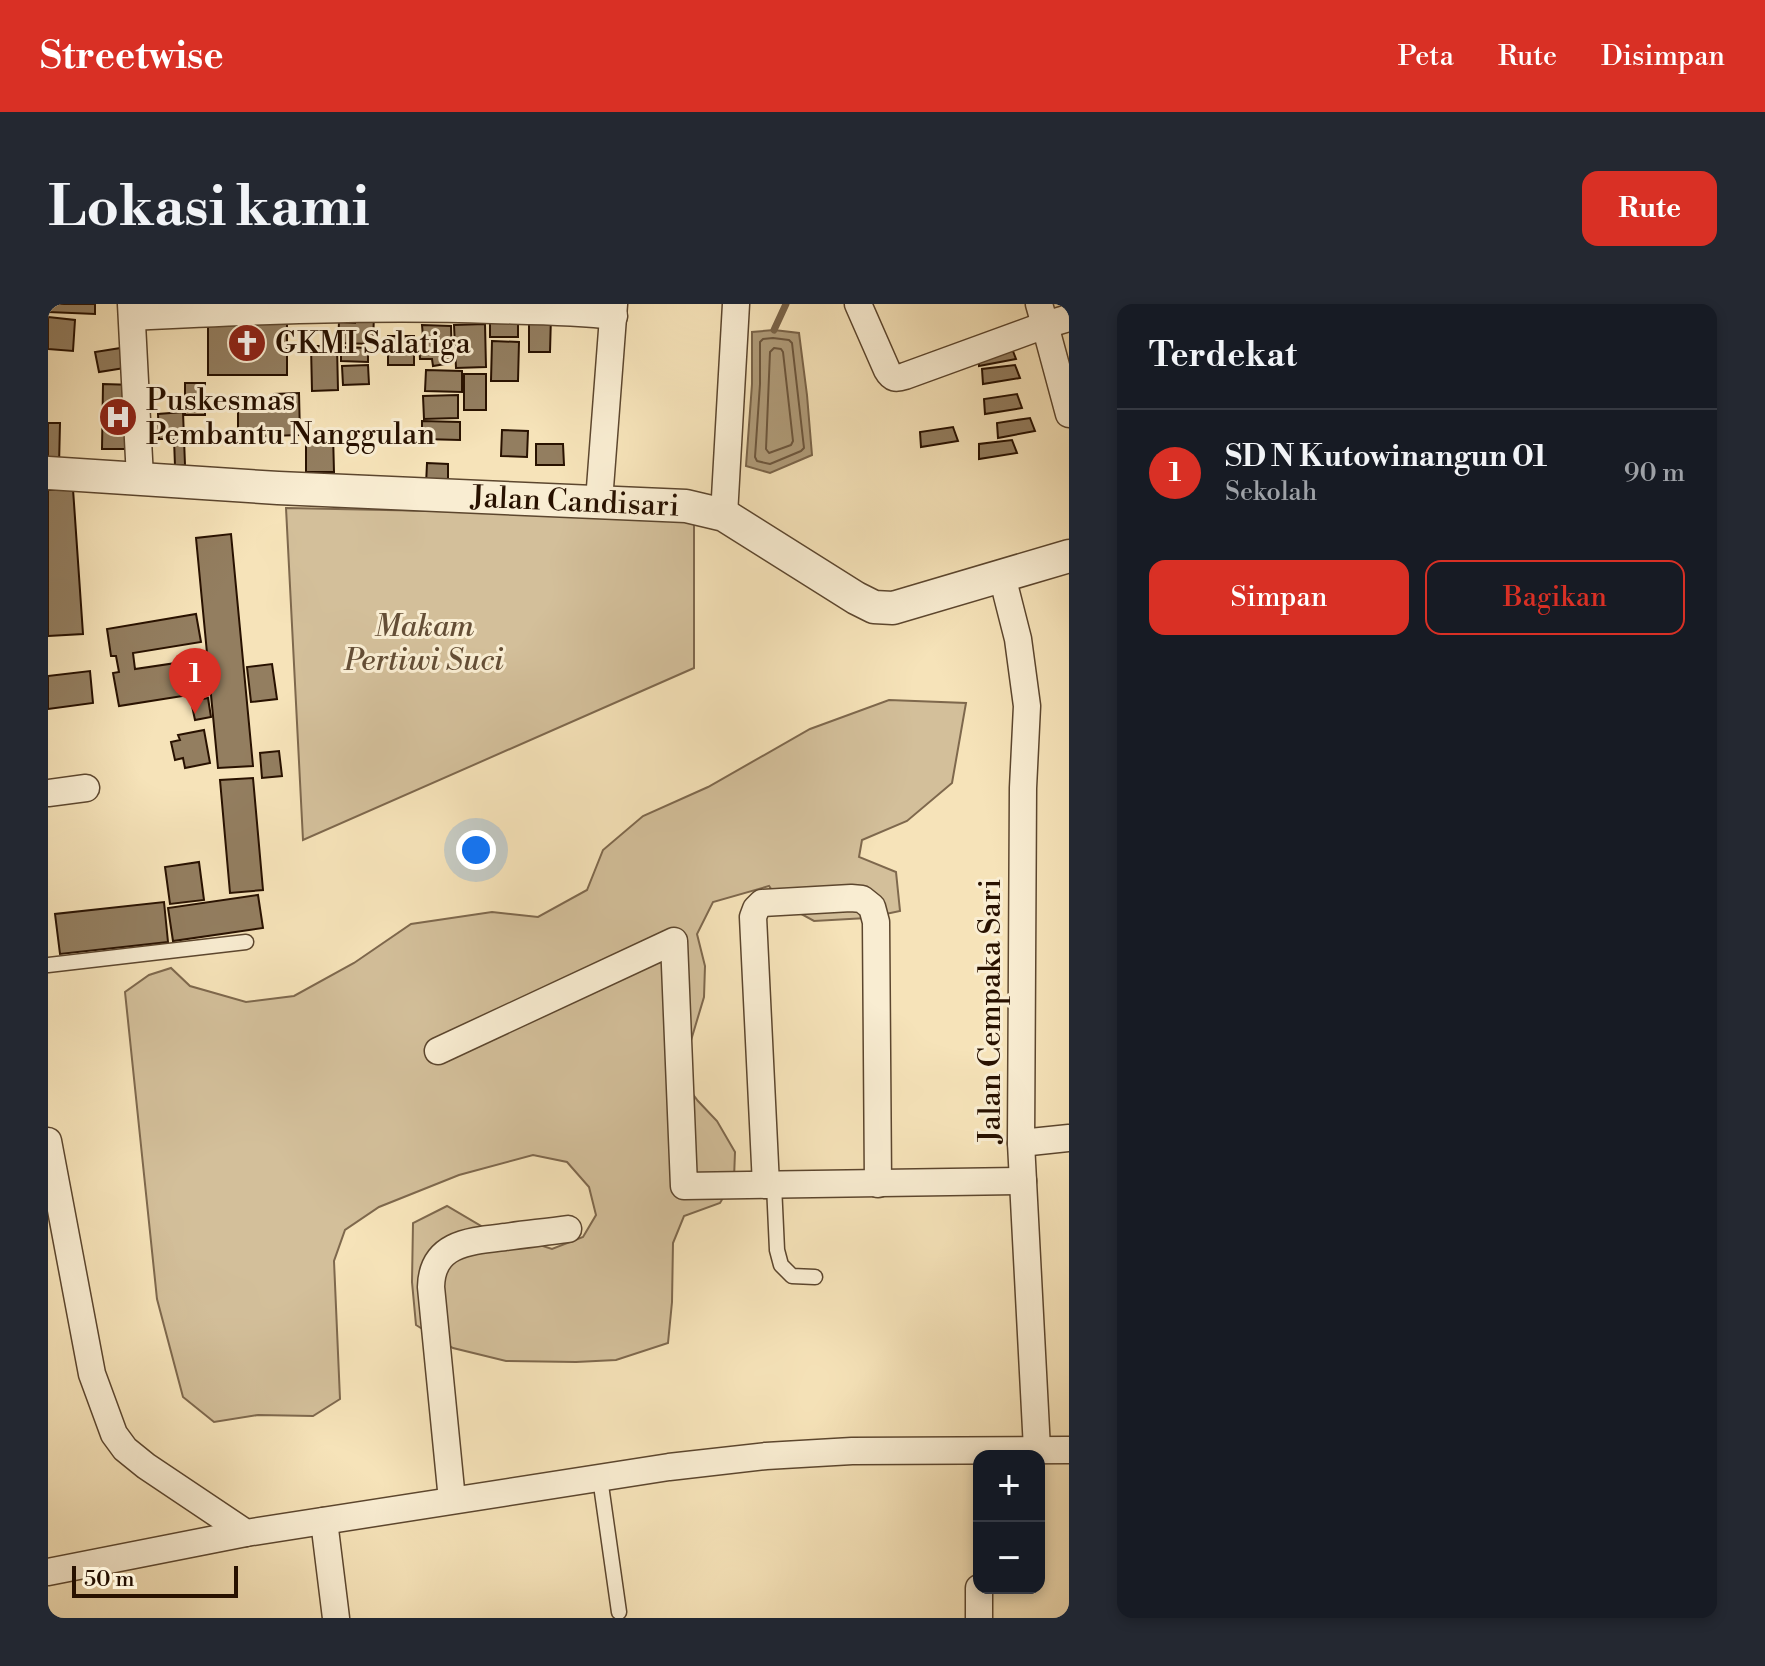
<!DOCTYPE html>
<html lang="id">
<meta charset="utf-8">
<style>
body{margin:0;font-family:"Libre Bodoni",serif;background:#242831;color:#f1f3f6}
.controls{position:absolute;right:24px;bottom:24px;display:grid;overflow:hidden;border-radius:16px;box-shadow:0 4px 12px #0003}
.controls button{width:72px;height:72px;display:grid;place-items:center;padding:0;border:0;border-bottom:2px solid #363941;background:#171b24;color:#f1f3f6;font:40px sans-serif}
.scale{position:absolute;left:24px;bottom:20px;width:166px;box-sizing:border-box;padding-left:8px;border:4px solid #281100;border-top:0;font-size:22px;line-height:28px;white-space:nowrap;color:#281100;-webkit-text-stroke:6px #f9edd2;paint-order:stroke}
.you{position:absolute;left:428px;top:546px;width:28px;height:28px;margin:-20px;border:6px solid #fff;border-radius:50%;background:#1a73e8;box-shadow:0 0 0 12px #1a73e833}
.badge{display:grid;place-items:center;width:52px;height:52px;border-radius:50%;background:#d93025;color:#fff;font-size:26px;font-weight:700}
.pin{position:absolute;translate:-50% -66px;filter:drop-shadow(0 2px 4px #0008)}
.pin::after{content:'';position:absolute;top:42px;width:28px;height:24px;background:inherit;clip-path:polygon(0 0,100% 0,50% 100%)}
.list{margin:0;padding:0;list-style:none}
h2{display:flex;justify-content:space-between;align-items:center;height:104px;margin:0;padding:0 32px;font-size:34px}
h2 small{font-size:26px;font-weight:400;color:#9ea1a6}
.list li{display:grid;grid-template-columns:52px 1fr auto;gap:24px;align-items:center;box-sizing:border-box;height:128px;padding:0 32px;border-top:2px solid #363941}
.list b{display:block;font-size:30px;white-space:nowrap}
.list p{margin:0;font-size:26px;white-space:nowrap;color:#9ea1a6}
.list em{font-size:26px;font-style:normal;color:#9ea1a6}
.actions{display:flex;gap:16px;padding:24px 32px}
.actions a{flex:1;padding:18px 0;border:2px solid #d93025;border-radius:16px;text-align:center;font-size:28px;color:#d93025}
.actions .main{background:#d93025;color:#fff}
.map{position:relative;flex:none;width:1021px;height:1314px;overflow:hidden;border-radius:16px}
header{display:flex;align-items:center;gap:48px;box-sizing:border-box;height:112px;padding:0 40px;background:#d93025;color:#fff}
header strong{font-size:38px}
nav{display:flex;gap:44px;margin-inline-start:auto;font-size:28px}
.intro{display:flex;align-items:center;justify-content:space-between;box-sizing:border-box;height:192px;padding:0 48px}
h1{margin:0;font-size:56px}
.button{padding:20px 36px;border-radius:16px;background:#d93025;color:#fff;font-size:28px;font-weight:700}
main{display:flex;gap:48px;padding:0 48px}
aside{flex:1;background:#171b24;border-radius:16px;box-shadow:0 4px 12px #0003}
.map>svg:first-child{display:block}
.green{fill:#d3bf9a;stroke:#7e684d;stroke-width:2}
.water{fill:#b09c7a;stroke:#7a6449;stroke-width:2}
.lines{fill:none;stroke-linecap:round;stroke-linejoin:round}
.shore{stroke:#6c563d;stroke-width:2}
.stream{stroke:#7a6449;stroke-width:7}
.building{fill:#937e60;stroke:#281100;stroke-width:2}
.service-casing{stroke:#5c462e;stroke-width:17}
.minor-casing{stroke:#5c462e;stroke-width:29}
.tertiary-casing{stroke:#5c462e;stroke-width:35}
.service{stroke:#f9edd2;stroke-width:14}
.minor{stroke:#f9edd2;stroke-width:26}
.tertiary{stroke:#f9edd2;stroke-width:32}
.labels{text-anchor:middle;stroke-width:6;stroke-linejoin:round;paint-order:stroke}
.poi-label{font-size:30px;fill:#281100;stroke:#f9edd2;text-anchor:start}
.street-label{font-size:30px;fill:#281100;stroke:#f9edd2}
.park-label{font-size:30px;font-style:italic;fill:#644e36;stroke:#f9edd2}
</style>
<header>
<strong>Streetwise</strong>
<nav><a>Peta</a><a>Rute</a><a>Disimpan</a></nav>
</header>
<div class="intro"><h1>Lokasi kami</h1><a class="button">Rute</a></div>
<main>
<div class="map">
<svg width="1021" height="1314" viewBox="0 0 1021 1314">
<rect width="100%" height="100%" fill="#f6e3b9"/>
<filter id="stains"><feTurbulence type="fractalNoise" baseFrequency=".0025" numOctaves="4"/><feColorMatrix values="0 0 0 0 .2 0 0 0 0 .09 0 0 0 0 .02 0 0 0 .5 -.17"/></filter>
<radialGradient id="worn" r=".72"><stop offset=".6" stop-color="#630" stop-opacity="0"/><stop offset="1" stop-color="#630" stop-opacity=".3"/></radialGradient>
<g class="green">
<path d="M238,204L646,212V364L255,536Z"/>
<path d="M841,396L918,399L904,479L859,517L814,536L811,553L848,568L852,607L819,614L766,617L733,599L721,582L665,598L649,630L657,662L656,693L632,773L650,797L669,817L687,848L686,875L672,899L636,912L625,939L624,998L620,1039L568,1056L528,1058L458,1057L405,1044L368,1021L364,978L365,919L399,902L435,923L504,945L535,933L548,911L541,883L519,858L485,851L411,871L331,903L297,926L286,957L292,1095L265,1112L210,1111L166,1118L135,1093L109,995L77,688L101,671L123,664L142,682L198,698L246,692L306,659L363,620L444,608L490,613L539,586L555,546L595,512L660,483L762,425Z"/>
</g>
<path class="water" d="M726,26L751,29L759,91L764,151L722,169L698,162L704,80V28Z"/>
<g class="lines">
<g class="shore">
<path d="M725,34L741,36L744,39L756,144L753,147L722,160L709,157L707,153L712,80V38L715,35Z"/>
<path d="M726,44L733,45L735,48L745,137L743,141L721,149L718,145L722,48Z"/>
</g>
<path class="stream" d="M726,26L738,0"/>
</g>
<g class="building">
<path d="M0,0H47V10L0,8Z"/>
<path d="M307,8L326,10L325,40L290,39L291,18L307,19Z"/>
<path d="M470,10V33H442V11Z"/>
<path d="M481,12H503L502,48H481Z"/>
<path d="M0,13L27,16L25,47L0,45Z"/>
<rect x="160" y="19" width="79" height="52"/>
<path d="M437,20L438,63L408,64L406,21Z"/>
<path d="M374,21L403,22L404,59L385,62L384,55H372L371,38H381V33H375Z"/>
<rect x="340" y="32" width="26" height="29"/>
<path d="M444,37L471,38L470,77H443Z"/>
<path d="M263,42H289L290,86L264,87Z"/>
<path d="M963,42L968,55L931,62L930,47Z"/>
<path d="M79,43L83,63L51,68L47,48Z"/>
<path d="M293,43L320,44V58L293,57Z"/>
<path d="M320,61L321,80L295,81L294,62Z"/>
<path d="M967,61L972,74L935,80L934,65Z"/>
<path d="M378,66L414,67V88L377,87Z"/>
<rect x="416" y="70" width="22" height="36"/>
<rect x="137" y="79" width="20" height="32"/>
<path d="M55,80L86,81L85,145H54Z"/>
<path d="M251,89L252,131L190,133V105H226V90Z"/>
<path d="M969,90L974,104L937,110L936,95Z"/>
<path d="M410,91V114L376,115L375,92Z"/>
<path d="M135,108L137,161L127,162L126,135H111L110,110Z"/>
<path d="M982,114L987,127L950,134L949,119Z"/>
<path d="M374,117L412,118V136L374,135Z"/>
<path d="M0,119H12L11,162L0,161Z"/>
<path d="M905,123L910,137L873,143L872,128Z"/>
<path d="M454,126L480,127L479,153L453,152Z"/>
<path d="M285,129L286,168H258V130Z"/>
<path d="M964,136L969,149L931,155V140Z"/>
<path d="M488,140H515L516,161H488Z"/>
<path d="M379,159L400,160V182L378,181Z"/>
<path d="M25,185L35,330L0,332V186Z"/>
<path d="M183,230L205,462L170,464L148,234Z"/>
<path d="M148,310L153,338L85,349L87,365L155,355L160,388L71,402L65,369L71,368L68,352H63L59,325Z"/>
<path d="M224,360L229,395L203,398L199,363Z"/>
<path d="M42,367L45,399L0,405V372Z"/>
<path d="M160,394L163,413L147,416L143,397Z"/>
<path d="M156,426L162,459L137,464L135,454L127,456L123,438L132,436L130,431Z"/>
<path d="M231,447L234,472L214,474L212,449Z"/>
<path d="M205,474L215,586L182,589L172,476Z"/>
<path d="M151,558L156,596L122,600L117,563Z"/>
<path d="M210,591L215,624L125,637L120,604Z"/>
<path d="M116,598L120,638L12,650L7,610Z"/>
</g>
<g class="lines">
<defs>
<g id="service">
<path d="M0,661L198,638"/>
<path d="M726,881L729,946L733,961L744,972L767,973"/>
<path d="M552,1174L571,1308"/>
</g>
<g id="minor">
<path d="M83,0L92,174"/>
<path d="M810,0L839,66C844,75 848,75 857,72L997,21L1021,110"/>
<path d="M991,0L997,21L1021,14"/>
<path d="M85,13C205,7 324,2 444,6C485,7 525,7 566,12"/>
<path d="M551,197L566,0"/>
<path d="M676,211L688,0"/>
<path d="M954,272L970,335L979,402L975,484L973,839L989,1145"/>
<path d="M0,489L38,484"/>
<path d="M390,747L626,637L636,882L975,877"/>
<path d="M0,837L44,1070L66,1130L77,1145L98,1162L198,1229L621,1163L718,1152L804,1147L1021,1146"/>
<path d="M973,839L1021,834"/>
<path d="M718,881L705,613L708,605L714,599L803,594L814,595L824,603L828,618L830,880"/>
<path d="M404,1196L383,983C384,939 422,937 457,933C478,930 499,928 520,925"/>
<path d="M276,1217L288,1314"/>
<path d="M0,1268L198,1229"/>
<path d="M931,1314V1284"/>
</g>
<g id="tertiary">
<path id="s1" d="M0,169L230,184L638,202L676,211L808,294L826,303L845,304L1021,252"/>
</g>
</defs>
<use href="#service" class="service-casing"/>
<use href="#minor" class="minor-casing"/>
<use href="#tertiary" class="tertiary-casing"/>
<use href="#service" class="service"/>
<use href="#minor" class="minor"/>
<use href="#tertiary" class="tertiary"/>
</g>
<defs>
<symbol id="church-disc" viewBox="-11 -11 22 22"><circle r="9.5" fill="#8f2418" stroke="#f9edd2"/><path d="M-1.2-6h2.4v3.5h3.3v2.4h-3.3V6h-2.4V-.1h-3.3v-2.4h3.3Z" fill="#fff"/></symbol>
<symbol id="hospital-disc" viewBox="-11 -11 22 22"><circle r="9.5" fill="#8f2418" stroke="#f9edd2"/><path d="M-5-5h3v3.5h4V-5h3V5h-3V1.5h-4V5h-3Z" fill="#fff"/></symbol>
</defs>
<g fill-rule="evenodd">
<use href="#church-disc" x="177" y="17" width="44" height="44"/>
<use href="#hospital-disc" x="48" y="91" width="44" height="44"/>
</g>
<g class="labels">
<g class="poi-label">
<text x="227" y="49">GKMI Salatiga</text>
<text x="98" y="106">Puskesmas<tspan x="98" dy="34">Pembantu Nanggulan</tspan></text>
</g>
<g class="street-label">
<text dy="10" stroke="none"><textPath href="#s1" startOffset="528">Jalan Candisari</textPath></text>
<text transform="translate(942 707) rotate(-90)" y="10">Jalan Cempaka Sari</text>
</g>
<g class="park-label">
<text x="376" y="332">Makam<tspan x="376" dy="34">Pertiwi Suci</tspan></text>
</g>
</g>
<rect width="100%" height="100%" filter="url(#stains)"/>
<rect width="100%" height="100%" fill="url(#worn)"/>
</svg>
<div class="controls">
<button>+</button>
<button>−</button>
</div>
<div class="scale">50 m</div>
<div class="you"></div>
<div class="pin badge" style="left:147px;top:410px">1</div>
</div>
<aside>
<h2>Terdekat<small></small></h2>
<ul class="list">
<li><span class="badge">1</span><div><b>SD N Kutowinangun 01</b><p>Sekolah</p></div><em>90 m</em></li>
</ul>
<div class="actions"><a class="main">Simpan</a><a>Bagikan</a></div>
</aside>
</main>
